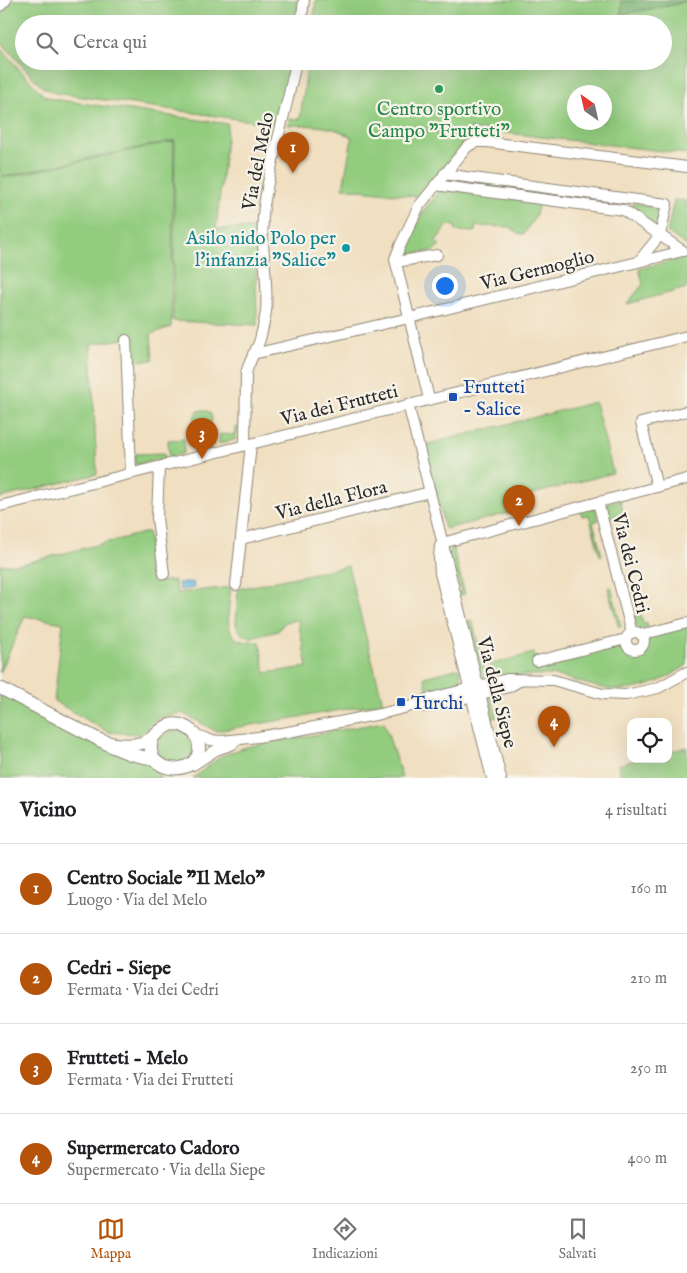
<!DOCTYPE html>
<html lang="it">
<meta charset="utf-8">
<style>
body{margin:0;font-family:"IM FELL English",serif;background:#f2f2f2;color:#202124}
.controls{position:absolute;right:15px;bottom:15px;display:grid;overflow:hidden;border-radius:10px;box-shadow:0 5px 20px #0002}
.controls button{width:45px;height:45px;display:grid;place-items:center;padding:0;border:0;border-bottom:1px solid #e0e0e0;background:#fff;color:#202124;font:25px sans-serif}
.compass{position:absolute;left:567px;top:85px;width:45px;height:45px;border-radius:50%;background:#fff;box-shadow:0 5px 20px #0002;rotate:326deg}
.you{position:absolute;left:444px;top:285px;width:18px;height:18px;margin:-12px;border:4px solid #fff;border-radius:50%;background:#1a73e8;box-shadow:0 0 0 8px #1a73e833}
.badge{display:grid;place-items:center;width:32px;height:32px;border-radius:50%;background:#b45309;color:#fff;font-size:16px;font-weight:700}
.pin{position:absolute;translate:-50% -41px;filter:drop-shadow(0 1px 2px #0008)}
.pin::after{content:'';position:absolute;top:26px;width:18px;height:15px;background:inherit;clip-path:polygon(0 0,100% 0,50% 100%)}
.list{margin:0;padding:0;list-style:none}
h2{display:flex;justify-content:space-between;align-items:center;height:65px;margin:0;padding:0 20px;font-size:21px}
h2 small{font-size:16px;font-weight:400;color:#757577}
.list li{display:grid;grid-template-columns:32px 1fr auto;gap:15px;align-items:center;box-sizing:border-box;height:90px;padding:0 20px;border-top:1px solid #e0e0e0}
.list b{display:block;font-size:19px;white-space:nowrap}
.list p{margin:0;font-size:16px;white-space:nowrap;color:#757577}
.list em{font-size:16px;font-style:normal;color:#757577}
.icon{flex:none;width:28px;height:28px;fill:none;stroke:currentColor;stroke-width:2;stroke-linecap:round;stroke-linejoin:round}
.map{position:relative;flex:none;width:687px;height:778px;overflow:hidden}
.search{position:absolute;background:#fff;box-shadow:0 5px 20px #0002;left:15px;right:15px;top:15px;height:55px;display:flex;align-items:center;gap:12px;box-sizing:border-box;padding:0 18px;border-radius:28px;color:#757577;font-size:19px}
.sheet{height:425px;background:#fff}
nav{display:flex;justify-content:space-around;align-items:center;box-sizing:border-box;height:70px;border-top:1px solid #e0e0e0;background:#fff;font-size:14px;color:#757577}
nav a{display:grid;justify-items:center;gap:2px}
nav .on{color:#b45309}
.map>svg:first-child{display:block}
.green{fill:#93cc7f;stroke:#5f7c55;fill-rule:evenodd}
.forest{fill:#76b06e;stroke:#506e4c}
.water{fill:#70bbe9;stroke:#4e738a}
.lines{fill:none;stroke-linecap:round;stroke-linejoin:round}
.minor-casing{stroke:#8e8576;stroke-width:12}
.major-casing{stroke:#8e8576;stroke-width:14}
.minor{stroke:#fff;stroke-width:10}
.major{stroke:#fff;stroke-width:12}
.leisure-dot{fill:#2e9e5b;stroke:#f7f3e8;stroke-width:2}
.culture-dot{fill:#0f9aa8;stroke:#f7f3e8;stroke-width:2}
.transit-dot{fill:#1a4fb4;stroke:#f7f3e8;stroke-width:2}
.labels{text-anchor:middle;stroke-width:4.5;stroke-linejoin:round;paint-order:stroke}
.leisure-label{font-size:19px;fill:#27864d;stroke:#f7f3e8}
.street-label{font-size:19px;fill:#2b2b2b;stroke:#f7f3e8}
.culture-label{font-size:19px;fill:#0d838f;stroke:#f7f3e8;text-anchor:end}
.transit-label{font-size:19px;fill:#164399;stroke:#f7f3e8;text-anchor:start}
</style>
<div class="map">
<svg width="687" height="778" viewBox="0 0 687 778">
<rect width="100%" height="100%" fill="#f7f3e8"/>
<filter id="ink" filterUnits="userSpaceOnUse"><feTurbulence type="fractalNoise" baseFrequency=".02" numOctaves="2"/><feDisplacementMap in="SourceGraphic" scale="10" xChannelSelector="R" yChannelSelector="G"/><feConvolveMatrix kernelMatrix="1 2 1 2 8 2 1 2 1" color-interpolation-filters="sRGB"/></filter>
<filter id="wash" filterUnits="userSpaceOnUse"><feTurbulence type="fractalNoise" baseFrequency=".0096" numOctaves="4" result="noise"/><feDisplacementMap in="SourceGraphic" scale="20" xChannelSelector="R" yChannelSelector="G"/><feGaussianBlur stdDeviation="1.12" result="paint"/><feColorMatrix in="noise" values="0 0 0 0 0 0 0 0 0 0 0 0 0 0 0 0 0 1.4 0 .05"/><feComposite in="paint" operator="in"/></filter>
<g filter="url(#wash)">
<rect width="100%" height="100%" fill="#f0dfc0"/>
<g class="green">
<path d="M13,0H298L295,24H24V61H292L279,125L55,93L41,86L0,41V13Z"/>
<path d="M316,0H622L621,14L678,4L687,0V154L499,132L468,129V134L417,130L470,136L420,197L343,188L352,138C334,124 309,126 288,125L289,119H300L308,61H663V24H313ZM574,92H604V122H574Z"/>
<path d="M0,48L43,95L52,99L228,124L216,229L255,228L257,325L173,321L175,140L7,176L0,174Z"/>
<path d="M174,141L171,327L151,334L153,360L130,361L129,338L91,344L97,474L0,498V176L8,177Z"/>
<path d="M450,178L551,191V197L450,184Z"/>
<path d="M442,189L539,202L536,215L524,234H519L510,227L476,226L475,232L456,231L455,226L448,225L435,242L440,245L433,251L402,255L424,210Z"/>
<path d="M674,200L687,201V246L667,232Z"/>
<path d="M633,203L662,208L658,228L631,209Z"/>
<path d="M687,257V288L627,304L643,284L639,269Z"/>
<path d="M595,402L613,473L514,499L517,511L445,529L424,445Z"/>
<circle cx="203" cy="419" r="9"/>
<path d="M235,427H238L236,439L219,444L220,434L234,435Z"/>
<path d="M184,439V453L169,457L168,440Z"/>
<path d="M164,453L165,458L135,465V454Z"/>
<path d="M620,500L624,514L607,518L606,506L608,503Z"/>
<path d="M593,508L595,509L599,520L593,522L602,555L600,556L589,515L582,516L580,510Z"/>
<path d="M148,532L155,582L174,580L177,593L231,587C230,603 221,637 243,641C249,642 255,642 260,642L265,673L307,667L298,620L285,622L278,631L251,638L243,635L236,625L238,589L348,566L383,703L216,731L182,713L159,718L141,734L108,732L54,701L63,623L25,616L0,673V565L21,564Z"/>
<path d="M452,544L465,594L457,596L456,593L461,591L456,573L451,574L448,556Z"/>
<path d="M611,587L621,626H618L608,588Z"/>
<path d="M641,615L643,624L647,623L648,628L640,630L636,626L633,617Z"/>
<path d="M472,620L487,678H482L476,669L480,668L469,624L464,625L463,622Z"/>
<path d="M687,625V665C665,681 637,693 609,689C591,687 574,679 557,676C533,673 516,676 492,680L489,665L534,653L537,664L620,643C629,656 636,656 647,646L649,635Z"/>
<path d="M459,668L461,678L457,687L429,696L424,677Z"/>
<path d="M0,693L147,762L154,768L161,778H0Z"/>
<path d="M491,695L497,717L491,719L485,696Z"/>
<path d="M384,722L402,778H193L221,756L246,747Z"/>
<path d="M173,729C192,733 194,737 194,755L173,769L155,752L157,740Z"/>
<path d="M687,747V778H622L618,765L640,759H668V752Z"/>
</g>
<path class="forest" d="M622,0H687L678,4L621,14Z"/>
<path class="water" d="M193,582L194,588L179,590L178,583Z"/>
</g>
<g filter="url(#ink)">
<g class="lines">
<defs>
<g id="minor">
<path d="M0,6L6,0"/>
<path d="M301,24L304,0"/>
<path d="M444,174L667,204L660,235L639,261"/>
<path d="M435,185L623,210L683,251"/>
<path d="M396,262L437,255"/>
<path d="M126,340L131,473"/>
<path d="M253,354L409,318L683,251"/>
<path d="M429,399L395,259L400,246L419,206L467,147L476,142H487L687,167"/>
<path d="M408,404L501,778"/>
<path d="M245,445L246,373C249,363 253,355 258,345C262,335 264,323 266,312C269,277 259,242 264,206C271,157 287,110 296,61"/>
<path d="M159,467L157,518L164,574"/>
<path d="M657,487L641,423L687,411"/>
<path d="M598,502L632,633"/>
<path d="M0,506L687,336"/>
<path d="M241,539L430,492"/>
<path d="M442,543L687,479"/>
<path d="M440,546L439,558L440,573L492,778"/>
<path d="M236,585L251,444"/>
<circle cx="635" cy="641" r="9"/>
<path d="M641,635L687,623"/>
<path d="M537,661L626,639"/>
<path d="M413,706L429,707L509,687L521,680"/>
<path d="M194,734L210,740L222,741L258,737L299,730L380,714L412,706L427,699L507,679L553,680L603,694L626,695L658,688L687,672"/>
<path d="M193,765L216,750L233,744"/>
</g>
<g id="major">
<path d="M0,688L113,747L130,754L153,759"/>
<path d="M99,740C112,744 127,747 141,743C157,740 162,720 181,725C186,727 190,729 194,733C199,739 200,748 198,755C189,778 140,771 153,737"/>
</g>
</defs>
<use href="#minor" class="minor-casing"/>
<use href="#major" class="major-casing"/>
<use href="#minor" class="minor"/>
<use href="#major" class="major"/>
</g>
</g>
<circle class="leisure-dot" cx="439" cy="89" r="5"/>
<circle class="culture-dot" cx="346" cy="248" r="5"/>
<g class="transit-dot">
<rect x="448" y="392" width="10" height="10" rx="2.5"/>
<rect x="396" y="697" width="10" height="10" rx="2.5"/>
</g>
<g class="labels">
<g class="leisure-label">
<text x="439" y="115">Centro sportivo<tspan x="439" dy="22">Campo "Frutteti"</tspan></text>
</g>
<g class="street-label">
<text transform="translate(257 161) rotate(-79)" y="7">Via del Melo</text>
<text transform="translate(537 269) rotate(-14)" y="7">Via Germoglio</text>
<text transform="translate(339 404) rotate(-14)" y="7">Via dei Frutteti</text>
<text transform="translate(331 499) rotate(-14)" y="7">Via della Flora</text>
<text transform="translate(632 563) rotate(76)" y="7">Via dei Cedri</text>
<text transform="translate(498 692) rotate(76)" y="7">Via della Siepe</text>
</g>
<g class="culture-label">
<text x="336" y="244">Asilo nido Polo per<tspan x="336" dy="22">l'infanzia "Salice"</tspan></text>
</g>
<g class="transit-label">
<text x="463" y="393">Frutteti<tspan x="463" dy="22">- Salice</tspan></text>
<text x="411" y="709">Turchi</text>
</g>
</g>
</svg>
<div class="controls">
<button><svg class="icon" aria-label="locate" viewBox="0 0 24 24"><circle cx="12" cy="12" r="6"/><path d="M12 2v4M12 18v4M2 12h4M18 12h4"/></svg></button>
</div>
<svg class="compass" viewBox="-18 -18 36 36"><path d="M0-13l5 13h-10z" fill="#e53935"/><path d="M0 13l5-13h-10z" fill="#757577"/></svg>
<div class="you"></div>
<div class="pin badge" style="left:293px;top:173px">1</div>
<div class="pin badge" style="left:519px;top:526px">2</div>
<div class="pin badge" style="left:202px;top:459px">3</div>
<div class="pin badge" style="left:554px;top:747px">4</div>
<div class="search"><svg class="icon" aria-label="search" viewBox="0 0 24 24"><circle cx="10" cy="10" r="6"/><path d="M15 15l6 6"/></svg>Cerca qui</div>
</div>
<section class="sheet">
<h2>Vicino<small>4 risultati</small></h2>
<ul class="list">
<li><span class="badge">1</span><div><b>Centro Sociale &quot;Il Melo&quot;</b><p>Luogo · Via del Melo</p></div><em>160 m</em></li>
<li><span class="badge">2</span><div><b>Cedri - Siepe</b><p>Fermata · Via dei Cedri</p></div><em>210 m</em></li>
<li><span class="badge">3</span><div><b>Frutteti - Melo</b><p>Fermata · Via dei Frutteti</p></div><em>250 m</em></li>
<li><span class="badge">4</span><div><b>Supermercato Cadoro</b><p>Supermercato · Via della Siepe</p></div><em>400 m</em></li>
</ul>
</section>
<nav>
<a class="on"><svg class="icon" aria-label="map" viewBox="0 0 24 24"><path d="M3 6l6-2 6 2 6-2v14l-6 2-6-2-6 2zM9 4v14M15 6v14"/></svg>Mappa</a>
<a><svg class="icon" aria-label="directions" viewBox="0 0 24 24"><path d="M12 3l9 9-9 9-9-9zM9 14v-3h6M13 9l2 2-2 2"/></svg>Indicazioni</a>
<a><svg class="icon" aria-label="saved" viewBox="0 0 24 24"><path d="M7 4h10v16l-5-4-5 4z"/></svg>Salvati</a>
</nav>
